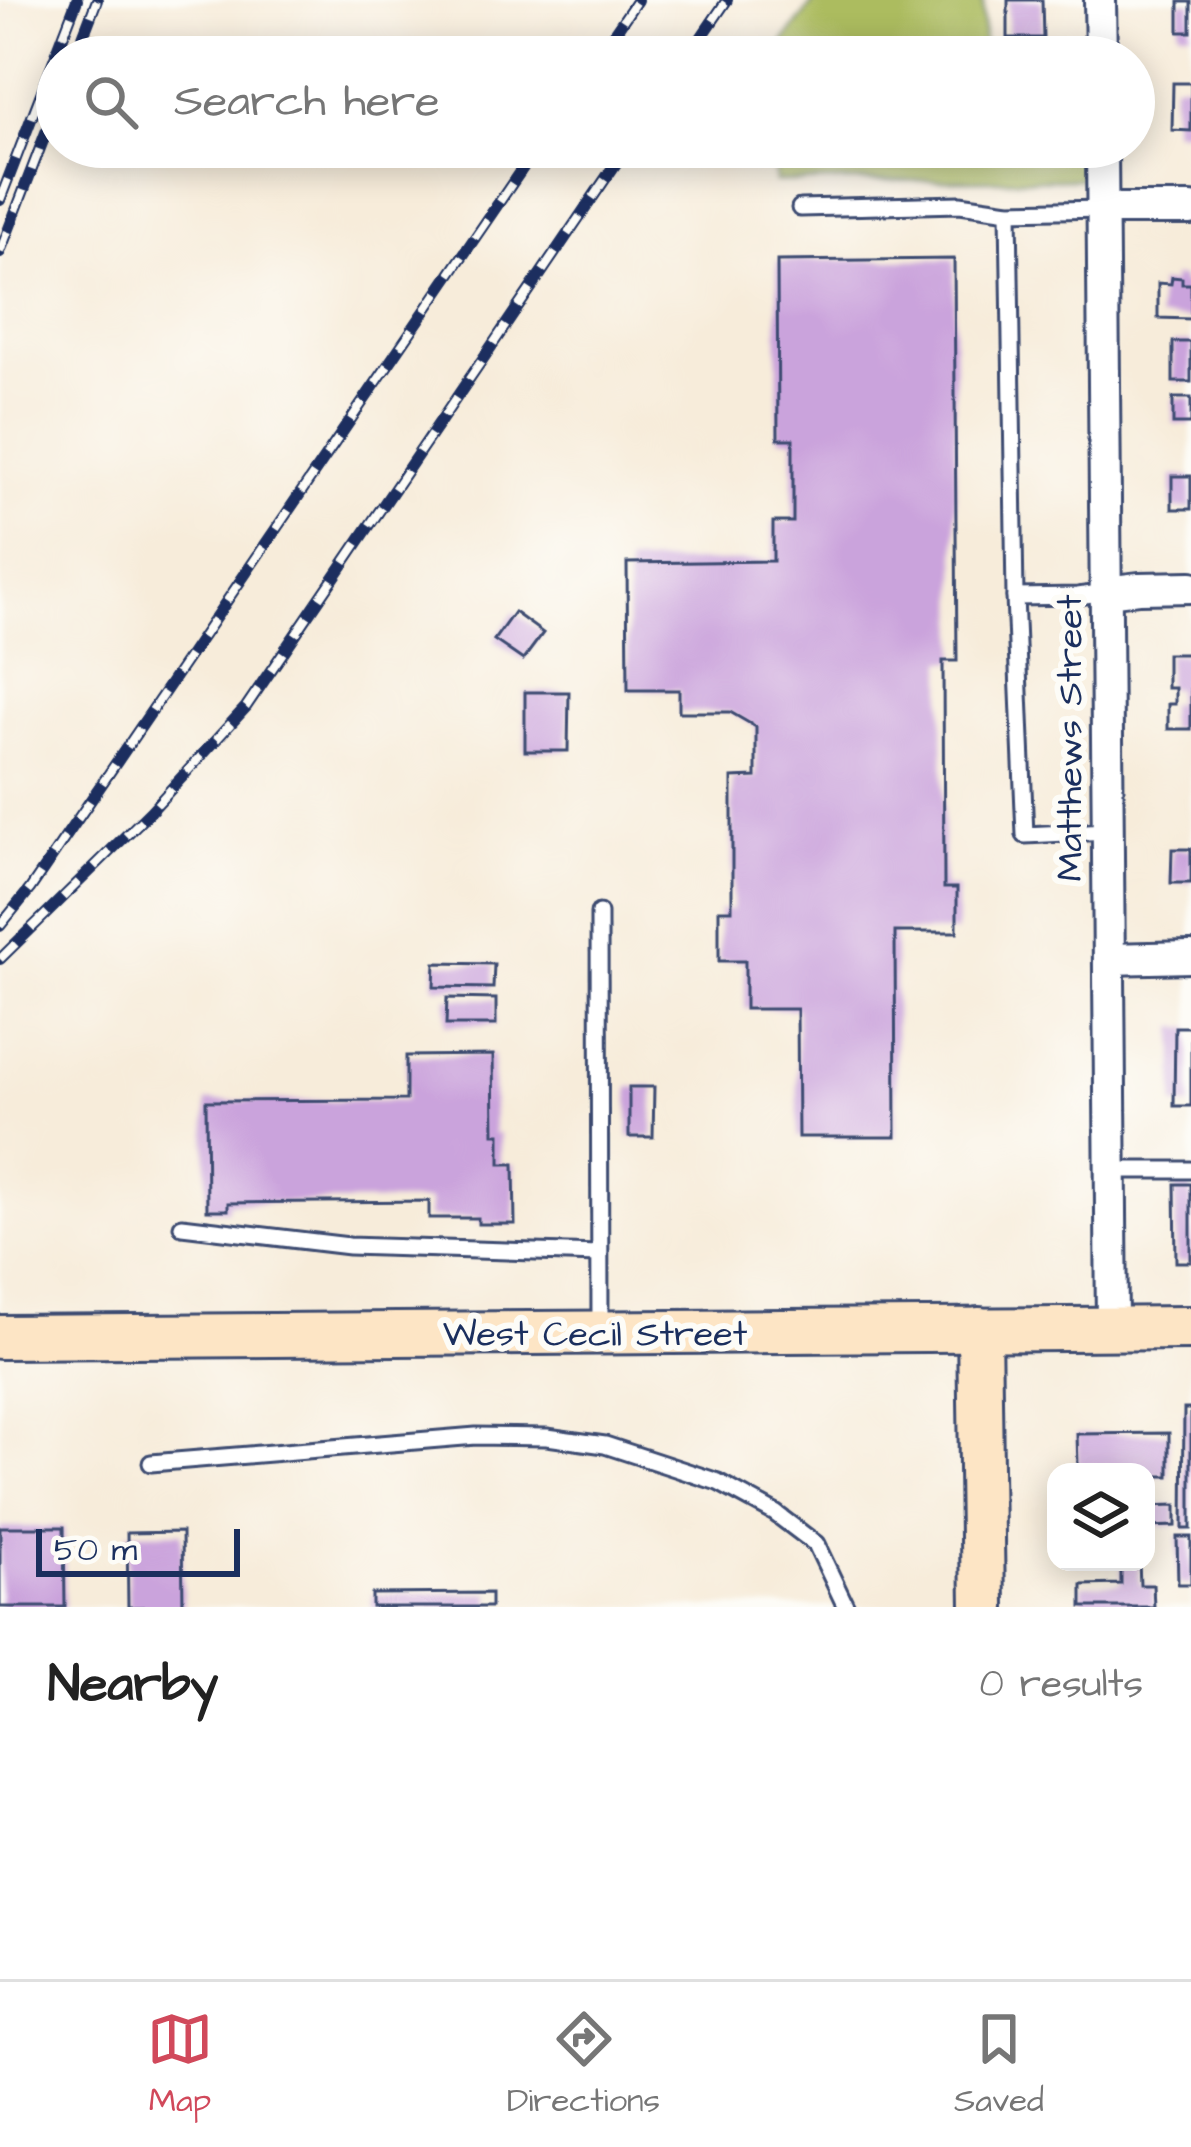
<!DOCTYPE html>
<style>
body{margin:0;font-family:"Architects Daughter",sans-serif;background:#f2f2f2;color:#222}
.controls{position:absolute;right:36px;bottom:36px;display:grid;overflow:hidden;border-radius:24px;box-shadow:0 6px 30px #0003}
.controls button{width:108px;height:108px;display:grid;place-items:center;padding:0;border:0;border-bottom:3px solid #e0e0e0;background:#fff;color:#222;font:60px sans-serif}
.scale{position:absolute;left:36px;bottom:30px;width:204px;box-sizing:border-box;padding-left:12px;border:6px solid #1b2f5e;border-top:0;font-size:33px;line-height:42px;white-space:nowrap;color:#1b2f5e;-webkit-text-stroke:9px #fdfcf7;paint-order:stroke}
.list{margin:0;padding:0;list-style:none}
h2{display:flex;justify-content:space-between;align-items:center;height:156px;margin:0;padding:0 48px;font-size:51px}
h2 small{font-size:39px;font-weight:400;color:#767676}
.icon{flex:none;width:66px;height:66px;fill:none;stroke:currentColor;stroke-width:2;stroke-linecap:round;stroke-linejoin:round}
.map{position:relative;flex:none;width:1191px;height:1607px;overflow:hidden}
.search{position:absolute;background:#fff;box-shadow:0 6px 30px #0003;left:36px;right:36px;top:36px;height:132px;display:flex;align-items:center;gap:30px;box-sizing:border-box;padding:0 42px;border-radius:66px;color:#767676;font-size:45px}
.sheet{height:372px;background:#fff}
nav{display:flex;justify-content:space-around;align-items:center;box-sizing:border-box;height:168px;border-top:3px solid #e0e0e0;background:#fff;font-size:33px;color:#767676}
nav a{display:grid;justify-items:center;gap:6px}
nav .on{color:#d1495b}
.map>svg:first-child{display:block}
.green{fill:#acbc5f;stroke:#64765e;stroke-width:3}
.building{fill:#caa3dc}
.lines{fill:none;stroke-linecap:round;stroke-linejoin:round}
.lane-casing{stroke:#3c4b71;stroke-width:21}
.street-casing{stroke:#3c4b71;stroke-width:36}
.secondary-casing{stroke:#3c4b71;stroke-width:48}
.lane{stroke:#fff;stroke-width:15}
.street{stroke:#fff;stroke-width:30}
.secondary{stroke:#fde5c5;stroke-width:42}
.rail-casing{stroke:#1b2f5e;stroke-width:12}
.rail{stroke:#fdfcf7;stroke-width:8;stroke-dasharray:22;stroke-linecap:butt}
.labels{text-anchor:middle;stroke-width:12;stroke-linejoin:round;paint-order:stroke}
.street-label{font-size:36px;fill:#1b2f5e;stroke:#fdfcf7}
</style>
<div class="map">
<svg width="1191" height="1607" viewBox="0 0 1191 1607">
<rect width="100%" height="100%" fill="#fdfcf7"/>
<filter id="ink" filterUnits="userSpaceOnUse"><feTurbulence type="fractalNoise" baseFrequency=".00833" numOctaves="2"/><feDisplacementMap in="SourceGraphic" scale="24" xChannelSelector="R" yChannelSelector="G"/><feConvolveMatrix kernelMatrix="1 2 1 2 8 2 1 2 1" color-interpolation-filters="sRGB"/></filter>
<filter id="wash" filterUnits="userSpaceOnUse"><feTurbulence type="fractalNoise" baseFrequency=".004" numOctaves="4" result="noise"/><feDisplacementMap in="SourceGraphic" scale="48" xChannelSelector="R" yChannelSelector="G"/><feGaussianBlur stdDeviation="2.7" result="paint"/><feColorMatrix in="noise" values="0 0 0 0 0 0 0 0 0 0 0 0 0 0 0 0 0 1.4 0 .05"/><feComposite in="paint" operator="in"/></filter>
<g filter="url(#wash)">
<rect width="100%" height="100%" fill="#f7ecda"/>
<g class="green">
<path d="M815,0H983L984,57H772Z"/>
<path d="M775,147H1080V179L775,182Z"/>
</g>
<g id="blocks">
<g class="building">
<path d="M1008,0H1042L1043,38H1008Z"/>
<rect x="1179" y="2" width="12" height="30"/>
<path d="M1173,83H1191V131L1172,130Z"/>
<path d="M954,259L957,661H943L944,888H957V932H895L896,1137H798L797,1009H745V961H719V910H732V778L756,777V727L730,712H679V690H628L627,563L773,561V522H793V439H778L777,261Z"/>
<path d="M1172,277L1182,278V284H1191V319L1158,318V283L1171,284Z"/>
<rect x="1173" y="342" width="18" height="40"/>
<rect x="1173" y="398" width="18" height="26"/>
<rect x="1172" y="476" width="19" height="33"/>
<path d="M514,612L543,633L523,660L494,640Z"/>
<path d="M1167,654H1191V729H1168V704H1175V688H1167Z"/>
<path d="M525,692H569L568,751H525Z"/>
<path d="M1172,849H1191V883H1171Z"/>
<path d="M435,963L494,964L493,988L434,987Z"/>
<path d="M447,998L496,999V1025H446Z"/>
<path d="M1175,1027H1191V1106H1174Z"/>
<path d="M493,1055L494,1134H500V1164H514L515,1224H478V1218H429V1201L228,1203V1210H207L206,1101L406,1100V1056Z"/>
<path d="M629,1087H654L653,1137H629Z"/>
<path d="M1175,1184H1191V1262H1176Z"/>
<path d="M1184,1409H1191V1529H1183Z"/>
<path d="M1169,1433V1476H1146V1472H1108V1466H1078L1077,1434Z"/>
<path d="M1176,1505V1526L1146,1527V1506Z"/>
<path d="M0,1527H64L65,1607H0Z"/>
<path d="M182,1532L183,1607H128L127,1533Z"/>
<path d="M1177,1537H1191V1584H1178Z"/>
<path d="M1121,1562H1139L1140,1585H1153L1154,1607H1082V1585L1121,1584Z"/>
<path d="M491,1593V1607H372V1594Z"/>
</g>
</g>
</g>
<g filter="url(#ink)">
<use href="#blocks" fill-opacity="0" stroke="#3c4b71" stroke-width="3"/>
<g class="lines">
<defs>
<g id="lane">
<path d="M800,208L960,204L1009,211L1103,209"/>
<path d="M1009,211L1015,597L1078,596L1106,592"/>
<path d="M1015,597L1025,835L1108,831"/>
<path d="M599,913L600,1330"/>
<path d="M1110,1170H1191"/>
<path d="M182,1226L349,1246L599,1254"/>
<path d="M151,1463L476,1436L547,1437L605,1445L718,1482L775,1513L816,1544L846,1607"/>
</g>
<g id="street">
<path d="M1100,0L1101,57"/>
<path d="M1102,147L1112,1328"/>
<path d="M1103,209H1191"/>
<path d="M1106,592L1139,588L1191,587"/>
<path d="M1109,959L1191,957"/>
</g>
<g id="secondary">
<path d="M979,1329L983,1607"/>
<path d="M0,1337L1191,1328"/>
</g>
</defs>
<use href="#lane" class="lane-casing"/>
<use href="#street" class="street-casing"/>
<use href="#secondary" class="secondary-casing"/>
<use href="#lane" class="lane"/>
<use href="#street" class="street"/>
<use href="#secondary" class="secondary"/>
<defs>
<g id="rail">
<path d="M75,57L97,0"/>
<path d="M598,57L637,0"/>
<path d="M688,57L727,0"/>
<path d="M0,200L77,0"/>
<path d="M0,252L57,104"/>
<path d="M0,926L30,889L537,147"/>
<path d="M0,959L151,811L246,707L627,147"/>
</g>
</defs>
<use href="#rail" class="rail-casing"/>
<use href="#rail" class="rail"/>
</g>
</g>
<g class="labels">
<g class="street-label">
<text transform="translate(1068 738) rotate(-90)" y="13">Matthews Street</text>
<text x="595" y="1345">West Cecil Street</text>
</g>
</g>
</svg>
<div class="controls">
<button><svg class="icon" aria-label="layers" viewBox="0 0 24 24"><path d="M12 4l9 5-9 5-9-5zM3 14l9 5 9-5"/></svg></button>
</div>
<div class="scale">50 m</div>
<div class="search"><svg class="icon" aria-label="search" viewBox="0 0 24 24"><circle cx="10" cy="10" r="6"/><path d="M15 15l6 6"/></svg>Search here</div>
</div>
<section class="sheet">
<h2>Nearby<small>0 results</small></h2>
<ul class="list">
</ul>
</section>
<nav>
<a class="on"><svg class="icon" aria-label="map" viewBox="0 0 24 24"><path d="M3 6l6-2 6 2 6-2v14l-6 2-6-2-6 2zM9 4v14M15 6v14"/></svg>Map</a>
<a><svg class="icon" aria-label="directions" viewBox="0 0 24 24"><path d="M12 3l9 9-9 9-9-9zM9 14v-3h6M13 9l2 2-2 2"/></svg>Directions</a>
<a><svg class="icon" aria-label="saved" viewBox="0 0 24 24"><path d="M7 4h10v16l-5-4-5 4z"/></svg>Saved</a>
</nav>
